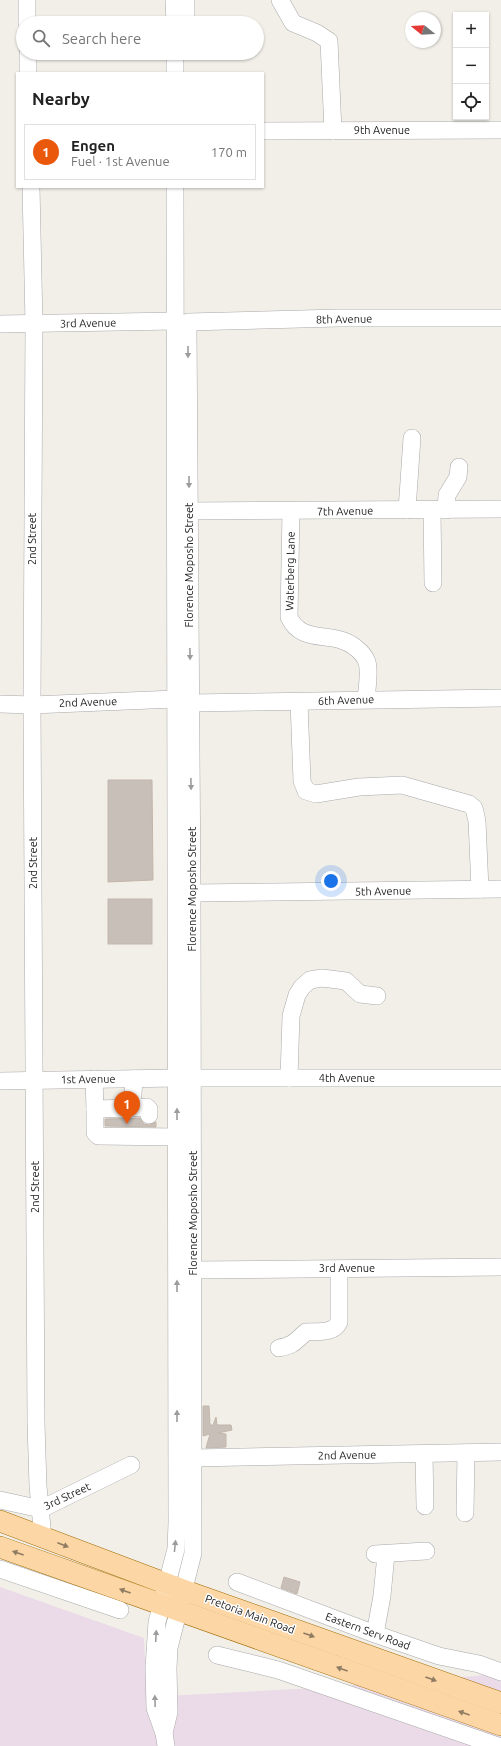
<!DOCTYPE html>
<meta charset="utf-8">
<style>
body{margin:0;font-family:Ubuntu,sans-serif;background:#f6f6f6;color:#222}
.controls{position:absolute;right:12px;top:12px;display:grid;overflow:hidden;border-radius:0px;box-shadow:0 1px 3px #0004}
.controls button{width:36px;height:36px;display:grid;place-items:center;padding:0;border:0;border-bottom:1px solid #e0e0e0;background:#fff;color:#222;font:20px sans-serif}
.compass{position:absolute;left:405px;top:12px;width:36px;height:36px;border-radius:50%;background:#fff;box-shadow:0 1px 3px #0004;rotate:288deg}
.you{position:absolute;left:331px;top:881px;width:14px;height:14px;margin:-10px;border:3px solid #fff;border-radius:50%;background:#1a73e8;box-shadow:0 0 0 6px #1a73e833}
.badge{display:grid;place-items:center;width:26px;height:26px;border-radius:50%;background:#ea580c;color:#fff;font-size:13px;font-weight:700}
.pin{position:absolute;translate:-50% -33px;filter:drop-shadow(0 1px 2px #0008)}
.pin::after{content:'';position:absolute;top:21px;width:14px;height:12px;background:inherit;clip-path:polygon(0 0,100% 0,50% 100%)}
.list{margin:0;padding:0;list-style:none}
h2{display:flex;justify-content:space-between;align-items:center;height:52px;margin:0;padding:0 16px;font-size:17px}
h2 small{font-size:13px;font-weight:400;color:#767676}
.list li{display:grid;grid-template-columns:26px 1fr auto;gap:12px;align-items:center;box-sizing:border-box;height:56px;margin:0 8px 8px;padding:0 8px;border:1px solid #e0e0e0;border-radius:0px}
.list b{display:block;font-size:15px;white-space:nowrap}
.list p{margin:0;font-size:13px;white-space:nowrap;color:#767676}
.list em{font-size:13px;font-style:normal;color:#767676}
.icon{flex:none;width:22px;height:22px;fill:none;stroke:currentColor;stroke-width:2;stroke-linecap:round;stroke-linejoin:round}
.map{position:relative;flex:none;width:501px;height:1746px;overflow:hidden}
.search{position:absolute;background:#fff;box-shadow:0 1px 3px #0004;left:16px;top:16px;width:248px;height:44px;display:flex;align-items:center;gap:10px;box-sizing:border-box;padding:0 14px;border-radius:22px;color:#767676;font-size:15px}
.panel{position:absolute;background:#fff;box-shadow:0 1px 3px #0004;left:16px;top:72px;width:248px;height:116px;border-radius:0px}
.map>svg:first-child{display:block}
.industrial{fill:#ebdbe8}
.building{fill:#c7bfb8;stroke:#c4b6ab}
.lines{fill:none;stroke-linecap:round;stroke-linejoin:round}
.minor-casing{stroke:#a9a9a9;stroke-width:18}
.major-casing{stroke:#a06b00;stroke-width:22}
.minor{stroke:#fff;stroke-width:17}
.major{stroke:#fcd6a4;stroke-width:21}
.oneway{fill:#9c9c9c}
.oneway2{fill:#8f7c63}
.labels{text-anchor:middle;stroke-width:3;stroke-linejoin:round;paint-order:stroke}
.street-label{font-size:11px;fill:#222;stroke:#fff}
</style>
<div class="map">
<svg width="501" height="1746" viewBox="0 0 501 1746">
<rect width="100%" height="100%" fill="#f2efe9"/>
<path class="industrial" d="M0,1587L144,1638L147,1697L315,1688L501,1674V1746H0Z"/>
<g class="building">
<path d="M108,780H152L153,880L108,882Z"/>
<rect x="108" y="899" width="44" height="45"/>
<path d="M140,1118L144,1124L149,1125L156,1122V1127L105,1126V1119Z"/>
<path d="M203,1406H209L210,1425H213L216,1417L217,1425H231L232,1430L218,1433L226,1434V1447L206,1448L210,1434L203,1436Z"/>
<path d="M284,1577L300,1582L297,1594L281,1588Z"/>
</g>
<g class="lines">
<defs>
<g id="minor">
<path d="M27,0V23"/>
<path d="M174,0L175,23"/>
<path d="M186,0V23"/>
<path d="M280,0L293,23L317,33L329,41L333,131"/>
<path d="M28,53V73"/>
<path d="M175,53V73"/>
<path d="M263,131L501,130"/>
<path d="M31,187L34,324L32,705L36,1423L38,1486L43,1538"/>
<path d="M188,322L338,318H501"/>
<path d="M0,324L176,321"/>
<path d="M407,510L412,438"/>
<path d="M432,510L433,583"/>
<path d="M446,510L447,495L458,477L459,467"/>
<path d="M189,511L501,509"/>
<path d="M291,511L289,617C302,646 334,629 356,648C360,651 365,657 367,662C370,673 367,688 366,699"/>
<path d="M299,702L302,781L306,791L316,794L359,787L402,785L469,804L474,808L477,821L480,889"/>
<path d="M190,703L501,698"/>
<path d="M0,704L32,705L175,699"/>
<path d="M192,893L501,889"/>
<path d="M289,1078L291,1016L297,995L302,987L310,980L322,978L346,981L360,994L377,996"/>
<path d="M94,1079L95,1109L132,1108L134,1079"/>
<path d="M0,1081L177,1078H501"/>
<path d="M132,1108L147,1107L149,1109V1115"/>
<path d="M95,1109V1133L98,1136L177,1137"/>
<path d="M193,1270L501,1267"/>
<path d="M279,1348C295,1345 295,1341 306,1332C317,1331 334,1334 339,1322V1269"/>
<path d="M424,1454L425,1506"/>
<path d="M193,1458L501,1452"/>
<path d="M0,1500L41,1509L131,1465"/>
<path d="M465,1513L466,1453"/>
<path d="M375,1554L426,1551"/>
<path d="M0,1569L120,1610"/>
<path d="M237,1582L375,1634L439,1656L479,1664L501,1672"/>
<path d="M375,1634L382,1596L386,1554"/>
<path d="M217,1655L278,1670L498,1746"/>
<path d="M164,1733L169,1712L168,1668L169,1648L193,1553L192,893L188,329"/>
<path d="M166,1746L164,1733L155,1708L154,1668L157,1622L176,1549L177,1523L175,187"/>
</g>
<g id="major">
<path d="M0,1521L183,1590L501,1703"/>
<path d="M0,1547L501,1725"/>
</g>
</defs>
<use href="#minor" class="minor-casing"/>
<use href="#major" class="major-casing"/>
<use href="#minor" class="minor"/>
<use href="#major" class="major"/>
</g>
<defs><path id="oneway-solid" d="M-6-.8H1V-3.2L6.5 0L1 3.2V.8H-6Z"/></defs>
<g class="oneway">
<use href="#oneway-solid" transform="translate(188 352) rotate(90)"/>
<use href="#oneway-solid" transform="translate(189 482) rotate(90)"/>
<use href="#oneway-solid" transform="translate(190 654) rotate(89)"/>
<use href="#oneway-solid" transform="translate(191 784) rotate(89)"/>
<use href="#oneway-solid" transform="translate(177 1114) rotate(-90)"/>
<use href="#oneway-solid" transform="translate(177 1286) rotate(-90)"/>
<use href="#oneway-solid" transform="translate(177 1416) rotate(-90)"/>
<use href="#oneway-solid" transform="translate(175 1546) rotate(-84)"/>
<use href="#oneway-solid" transform="translate(156 1636) rotate(-87)"/>
<use href="#oneway-solid" transform="translate(155 1701) rotate(-92)"/>
</g>
<g class="oneway2">
<use href="#oneway-solid" transform="translate(63 1545) rotate(21)"/>
<use href="#oneway-solid" transform="translate(18 1553) rotate(-161)"/>
<use href="#oneway-solid" transform="translate(125 1591) rotate(-160)"/>
<use href="#oneway-solid" transform="translate(309 1635) rotate(20)"/>
<use href="#oneway-solid" transform="translate(342 1669) rotate(-160)"/>
<use href="#oneway-solid" transform="translate(431 1679) rotate(20)"/>
<use href="#oneway-solid" transform="translate(464 1713) rotate(-161)"/>
</g>
<g class="labels">
<g class="street-label">
<text x="382" y="134">9th Avenue</text>
<text transform="translate(344 319) rotate(-1)" y="4">8th Avenue</text>
<text transform="translate(88 323) rotate(-1)" y="4">3rd Avenue</text>
<text transform="translate(345 511) rotate(-1)" y="4">7th Avenue</text>
<text transform="translate(32 539) rotate(-90)" y="4">2nd Street</text>
<text transform="translate(189 565) rotate(-90)" y="4">Florence Moposho Street</text>
<text transform="translate(290 571) rotate(-89)" y="4">Waterberg Lane</text>
<text transform="translate(346 700) rotate(-2)" y="4">6th Avenue</text>
<text transform="translate(88 702) rotate(-2)" y="4">2nd Avenue</text>
<text transform="translate(33 863) rotate(-90)" y="4">2nd Street</text>
<text transform="translate(192 889) rotate(-90)" y="4">Florence Moposho Street</text>
<text transform="translate(383 891) rotate(-1)" y="4">5th Avenue</text>
<text x="347" y="1082">4th Avenue</text>
<text transform="translate(88 1079) rotate(-1)" y="4">1st Avenue</text>
<text transform="translate(35 1187) rotate(-90)" y="4">2nd Street</text>
<text transform="translate(193 1213) rotate(-90)" y="4">Florence Moposho Street</text>
<text x="347" y="1272">3rd Avenue</text>
<text transform="translate(347 1455) rotate(-1)" y="4">2nd Avenue</text>
<text transform="translate(67 1496) rotate(-25)" y="4">3rd Street</text>
<text transform="translate(250 1614) rotate(20)" y="4">Pretoria Main Road</text>
<text transform="translate(368 1631) rotate(20)" y="4">Eastern Serv Road</text>
</g>
</g>
</svg>
<div class="controls">
<button>+</button>
<button>−</button>
<button><svg class="icon" aria-label="locate" viewBox="0 0 24 24"><circle cx="12" cy="12" r="6"/><path d="M12 2v4M12 18v4M2 12h4M18 12h4"/></svg></button>
</div>
<svg class="compass" viewBox="-18 -18 36 36"><path d="M0-13l5 13h-10z" fill="#e53935"/><path d="M0 13l5-13h-10z" fill="#767676"/></svg>
<div class="you"></div>
<div class="pin badge" style="left:127px;top:1124px">1</div>
<div class="search"><svg class="icon" aria-label="search" viewBox="0 0 24 24"><circle cx="10" cy="10" r="6"/><path d="M15 15l6 6"/></svg>Search here</div>
<section class="panel">
<h2>Nearby<small></small></h2>
<ul class="list">
<li><span class="badge">1</span><div><b>Engen</b><p>Fuel · 1st Avenue</p></div><em>170 m</em></li>
</ul>
</section>
</div>
